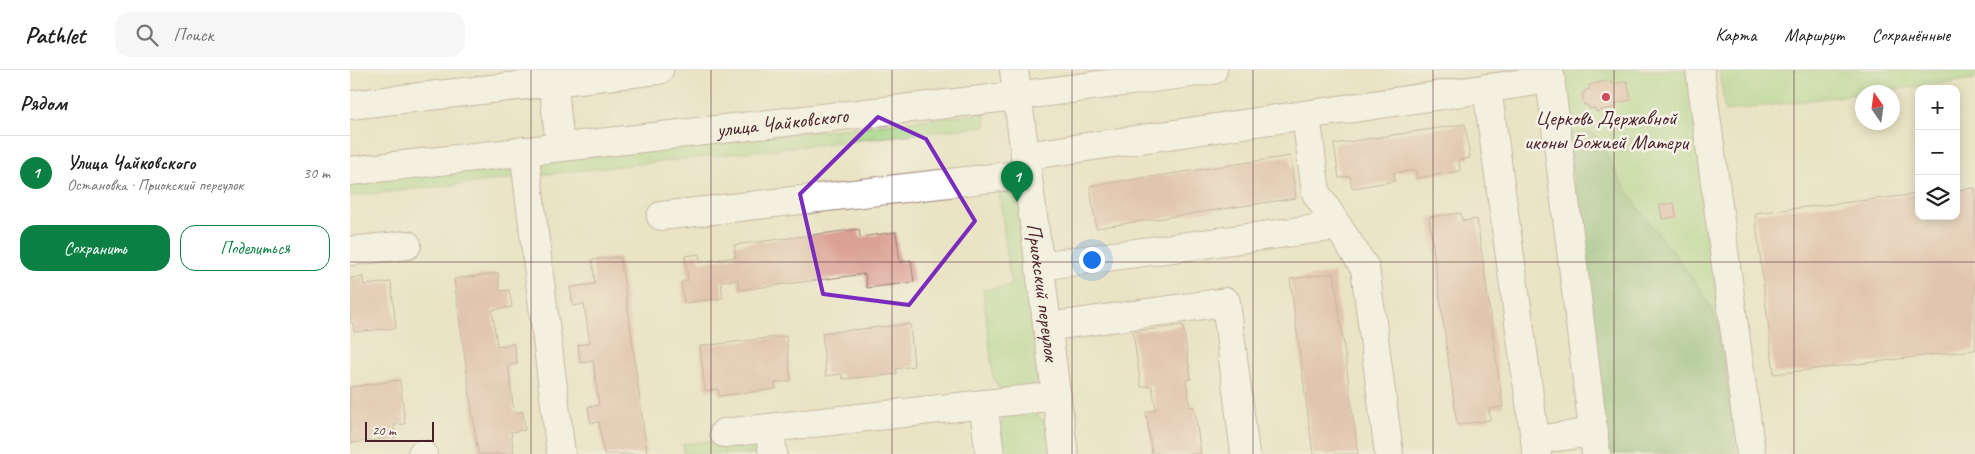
<!DOCTYPE html>
<html lang="ru">
<meta charset="utf-8">
<style>
body{margin:0;font-family:Caveat,sans-serif;background:#f6f6f6;color:#222}
.controls{position:absolute;right:15px;top:15px;display:grid;overflow:hidden;border-radius:10px;box-shadow:0 2px 12px #0003}
.controls button{width:45px;height:45px;display:grid;place-items:center;padding:0;border:0;border-bottom:1px solid #e0e0e0;background:#fff;color:#222;font:25px sans-serif}
.compass{position:absolute;left:1505px;top:15px;width:45px;height:45px;border-radius:50%;background:#fff;box-shadow:0 2px 12px #0003;rotate:347deg}
.scale{position:absolute;left:15px;bottom:12px;width:69px;box-sizing:border-box;padding-left:5px;border:2px solid #4a1f2b;border-top:0;font-size:14px;line-height:18px;white-space:nowrap;color:#4a1f2b;-webkit-text-stroke:4px #f7f3e8;paint-order:stroke}
.you{position:absolute;left:741px;top:189px;width:18px;height:18px;margin:-12px;border:4px solid #fff;border-radius:50%;background:#1a73e8;box-shadow:0 0 0 8px #1a73e833}
.badge{display:grid;place-items:center;width:32px;height:32px;border-radius:50%;background:#0b8043;color:#fff;font-size:16px;font-weight:700}
.pin{position:absolute;translate:-50% -41px;filter:drop-shadow(0 1px 2px #0008)}
.pin::after{content:'';position:absolute;top:26px;width:18px;height:15px;background:inherit;clip-path:polygon(0 0,100% 0,50% 100%)}
.list{margin:0;padding:0;list-style:none}
h2{display:flex;justify-content:space-between;align-items:center;height:65px;margin:0;padding:0 20px;font-size:21px}
h2 small{font-size:16px;font-weight:400;color:#767676}
.list li{display:grid;grid-template-columns:32px 1fr auto;gap:15px;align-items:center;box-sizing:border-box;height:75px;padding:0 20px;border-top:1px solid #e0e0e0}
.list b{display:block;font-size:19px;white-space:nowrap}
.list p{margin:0;font-size:16px;white-space:nowrap;color:#767676}
.list em{font-size:16px;font-style:normal;color:#767676}
.actions{display:flex;gap:10px;padding:15px 20px}
.actions a{flex:1;padding:11px 0;border:1px solid #0b8043;border-radius:15px;text-align:center;font-size:18px;color:#0b8043}
.actions .main{background:#0b8043;color:#fff}
.icon{flex:none;width:28px;height:28px;fill:none;stroke:currentColor;stroke-width:2;stroke-linecap:round;stroke-linejoin:round}
.map{position:relative;flex:none;width:1625px;height:384px;overflow:hidden}
header{display:flex;align-items:center;gap:30px;box-sizing:border-box;height:70px;padding:0 25px;background:#fff;border-bottom:1px solid #e0e0e0}
header strong{font-size:24px}
nav{display:flex;gap:28px;margin-inline-start:auto;font-size:18px}
.search{width:350px;height:45px;background:#f6f6f6;display:flex;align-items:center;gap:12px;box-sizing:border-box;padding:0 18px;border-radius:15px;color:#767676;font-size:19px}
main{display:flex}
aside{flex:1;background:#fff}
.map>svg:first-child{display:block}
.green{fill:#a3d686;stroke:#767a58}
.forest{fill:#82b773;stroke:#666b4f}
.building{fill:#daa093}
.lines{fill:none;stroke-linecap:round;stroke-linejoin:round}
.minor-casing{stroke:#9a8278;stroke-width:30}
.minor{stroke:#fff;stroke-width:28}
.marked{fill:none;stroke:#7b2cbf;stroke-width:4;stroke-linejoin:round}
.grid{fill:none;stroke:#4a1f2b;stroke-width:1;stroke-opacity:0.55}
.poi-dot{fill:#d1495b;stroke:#f7f3e8;stroke-width:2}
.labels{text-anchor:middle;stroke-width:5;stroke-linejoin:round;paint-order:stroke}
.poi-label{font-size:21px;fill:#4a1f2b;stroke:#f7f3e8}
.street-label{font-size:21px;fill:#4a1f2b;stroke:#f7f3e8}
</style>
<header>
<strong>Pathlet</strong>
<div class="search"><svg class="icon" aria-label="search" viewBox="0 0 24 24"><circle cx="10" cy="10" r="6"/><path d="M15 15l6 6"/></svg>Поиск</div>
<nav><a>Карта</a><a>Маршрут</a><a>Сохранённые</a></nav>
</header>
<main>
<aside>
<h2>Рядом<small></small></h2>
<ul class="list">
<li><span class="badge">1</span><div><b>Улица Чайковского</b><p>Остановка · Приокский переулок</p></div><em>30 m</em></li>
</ul>
<div class="actions"><a class="main">Сохранить</a><a>Поделиться</a></div>
</aside>
<div class="map">
<svg width="1625" height="384" viewBox="0 0 1625 384">
<rect width="100%" height="100%" fill="#f7f3e8"/>
<filter id="ink" filterUnits="userSpaceOnUse"><feTurbulence type="fractalNoise" baseFrequency=".02" numOctaves="2"/><feDisplacementMap in="SourceGraphic" scale="10" xChannelSelector="R" yChannelSelector="G"/><feConvolveMatrix kernelMatrix="1 2 1 2 8 2 1 2 1" color-interpolation-filters="sRGB"/></filter>
<filter id="wash" filterUnits="userSpaceOnUse"><feTurbulence type="fractalNoise" baseFrequency=".0096" numOctaves="4" result="noise"/><feDisplacementMap in="SourceGraphic" scale="20" xChannelSelector="R" yChannelSelector="G"/><feGaussianBlur stdDeviation="1.12" result="paint"/><feColorMatrix in="noise" values="0 0 0 0 0 0 0 0 0 0 0 0 0 0 0 0 0 1.4 0 .05"/><feComposite in="paint" operator="in"/></filter>
<g filter="url(#wash)">
<rect width="100%" height="100%" fill="#eae4c4"/>
<g class="green">
<path d="M1212,0H1338L1372,269L1363,242L1351,219L1292,143L1269,108L1247,67L1219,73Z"/>
<path d="M1369,0H1625V9L1375,41Z"/>
<path d="M635,43L636,56L188,105L187,98L196,91Z"/>
<path d="M161,94L169,108L0,126V112Z"/>
<path d="M662,120L669,127L692,299C687,322 674,319 654,322L648,317L643,307L633,220L661,216L649,121Z"/>
<path d="M676,340C701,348 698,361 701,384H653L651,352L659,343Z"/>
<path d="M371,370C386,371 403,368 409,384H334L333,374Z"/>
</g>
<path class="forest" d="M1240,62L1247,67L1269,108L1292,143L1351,219L1363,242L1372,269L1387,384H1257L1219,73C1225,65 1230,63 1240,62Z"/>
<g id="blocks">
<g class="building">
<path d="M1261,10V14L1277,11L1281,30L1266,33V37L1246,42L1245,38L1239,39L1238,35H1234L1232,24L1235,23V20L1240,19L1239,15Z"/>
<path d="M1115,54L1120,88L1109,90L1110,101L1067,108L1065,100L1044,103L1045,111L1002,118L1000,106L989,108L984,74Z"/>
<path d="M940,86L946,128L746,158L740,116Z"/>
<path d="M1625,118V280L1424,304L1405,143L1569,124V146H1606V120Z"/>
<path d="M1324,133L1326,147L1312,149L1310,135Z"/>
<path d="M1111,143L1112,151L1127,149L1153,337L1139,339L1140,350L1107,355L1079,147Z"/>
<path d="M509,159L510,167L546,162L550,192L561,190L564,212L517,218L515,204L389,220L388,210L371,211L373,228L334,233L331,212L338,210L335,186L349,184L350,192L386,187L384,175Z"/>
<path d="M270,187L279,246L297,384H254L249,352L241,353L238,337L249,335L243,291L230,293L228,275L240,273L234,234L223,236L220,217L245,214L242,190Z"/>
<path d="M148,203L150,221L159,220L162,237L142,240L147,276L164,274L167,294L158,295L164,343L173,342L175,360L161,362L164,384H128L104,209Z"/>
<path d="M984,203L997,300L1008,384H963L940,209Z"/>
<path d="M13,207L14,215L41,212L46,258L4,262L3,253H0V208Z"/>
<path d="M560,254L564,296L546,299L547,304L493,309L492,304L476,306L472,263Z"/>
<path d="M833,255L841,309L836,310L840,337L844,336L851,384H802L796,342L806,340L802,316L791,317L783,262Z"/>
<path d="M436,266L441,311L425,313L426,319L369,326L368,319L355,321L350,276Z"/>
<path d="M50,310L55,354L44,355L45,368L0,373V317Z"/>
</g>
</g>
</g>
<g filter="url(#ink)">
<use href="#blocks" fill-opacity="0" stroke="#9a8278" stroke-width="1"/>
<g class="lines">
<defs>
<g id="minor">
<path d="M202,0L210,77"/>
<path id="s1" d="M664,0L714,384"/>
<path d="M1199,0L1246,384"/>
<path d="M1350,0L1401,384"/>
<path d="M1137,18L1187,384"/>
<path d="M0,35L309,0"/>
<path d="M956,45L966,123L1015,198L1039,384"/>
<path d="M174,81L211,384"/>
<path d="M675,86L1201,9"/>
<path id="s2" d="M0,101L667,26L863,0"/>
<path d="M311,146L677,104"/>
<path d="M0,181L57,175"/>
<path d="M689,196L987,156"/>
<path d="M697,257L876,232L895,384"/>
<path d="M633,334L640,384"/>
<path d="M419,358L423,384"/>
<path d="M374,363L707,326"/>
<path d="M1185,370L1244,362"/>
<path d="M72,384H73"/>
</g>
</defs>
<use href="#minor" class="minor-casing"/>
<use href="#minor" class="minor"/>
</g>
</g>
<path d="M0 0H1625V384H0ZM528,47L576,69L625,151L559,235L473,224L450,124Z" fill="#eae4c4" fill-opacity=".55" fill-rule="evenodd"/>
<path class="marked" d="M528,47L576,69L625,151L559,235L473,224L450,124Z"/>
<path class="grid" d="M181,0V384M361,0V384M542,0V384M722,0V384M903,0V384M1083,0V384M1264,0V384M1444,0V384M0,192H1625"/>
<circle class="poi-dot" cx="1256" cy="27" r="5"/>
<g class="labels">
<g class="poi-label">
<text x="1256" y="55">Церковь Державной<tspan x="1256" dy="24">иконы Божией Матери</tspan></text>
</g>
<g class="street-label">
<text dy="7" stroke="none"><textPath href="#s2" startOffset="435">улица Чайковского</textPath></text>
<text dy="7" stroke="none"><textPath href="#s1" startOffset="224">Приокский переулок</textPath></text>
</g>
</g>
</svg>
<div class="controls">
<button>+</button>
<button>−</button>
<button><svg class="icon" aria-label="layers" viewBox="0 0 24 24"><path d="M12 4l9 5-9 5-9-5zM3 14l9 5 9-5"/></svg></button>
</div>
<svg class="compass" viewBox="-18 -18 36 36"><path d="M0-13l5 13h-10z" fill="#e53935"/><path d="M0 13l5-13h-10z" fill="#767676"/></svg>
<div class="scale">20 m</div>
<div class="you"></div>
<div class="pin badge" style="left:667px;top:132px">1</div>
</div>
</main>
